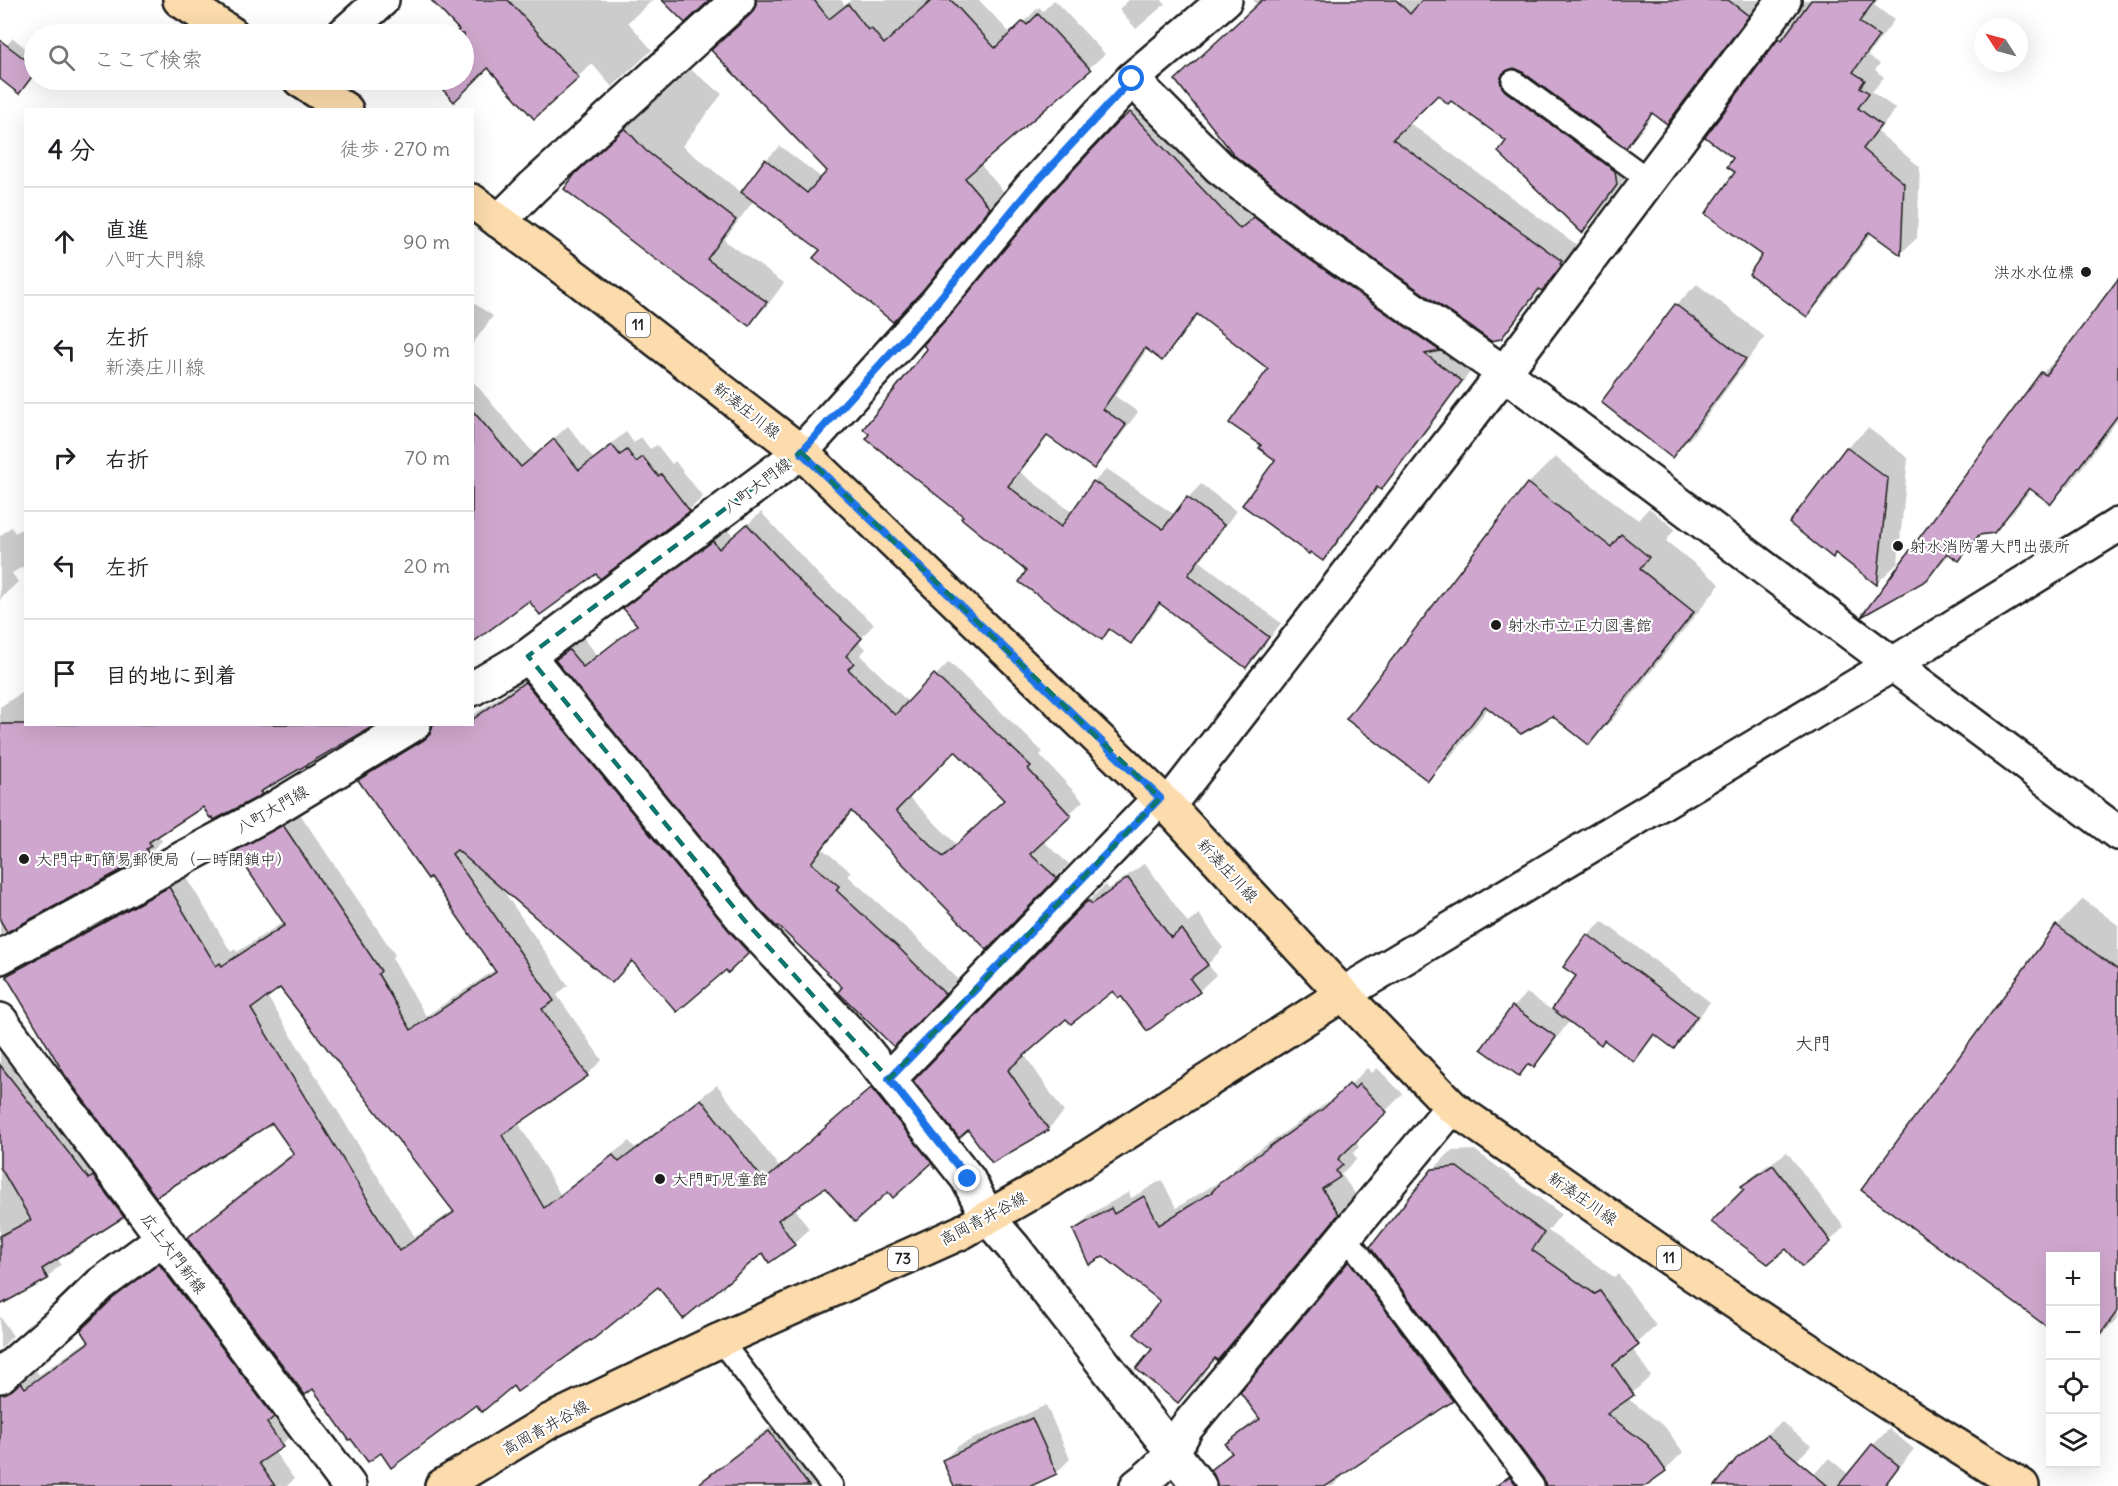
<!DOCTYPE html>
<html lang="ja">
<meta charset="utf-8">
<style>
body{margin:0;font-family:Delius,"Klee One",sans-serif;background:#f6f6f6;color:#202124}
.controls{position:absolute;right:18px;bottom:18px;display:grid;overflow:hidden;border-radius:0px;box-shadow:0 6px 24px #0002}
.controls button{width:54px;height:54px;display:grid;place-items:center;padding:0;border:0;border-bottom:2px solid #e0e0e0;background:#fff;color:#202124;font:30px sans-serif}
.compass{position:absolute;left:1974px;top:18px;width:54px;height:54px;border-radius:50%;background:#fff;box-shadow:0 6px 24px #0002;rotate:306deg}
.stop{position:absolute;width:18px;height:18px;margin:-14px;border:4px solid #1a73e8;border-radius:50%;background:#fff}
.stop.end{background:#1a73e8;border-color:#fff;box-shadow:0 2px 6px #0008}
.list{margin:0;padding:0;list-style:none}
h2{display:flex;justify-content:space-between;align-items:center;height:78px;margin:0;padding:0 24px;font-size:26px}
h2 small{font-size:20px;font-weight:400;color:#757577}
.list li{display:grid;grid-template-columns:39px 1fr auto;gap:18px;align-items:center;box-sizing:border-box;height:108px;padding:0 24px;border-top:2px solid #e0e0e0}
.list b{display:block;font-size:22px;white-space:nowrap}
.list p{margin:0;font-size:20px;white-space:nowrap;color:#757577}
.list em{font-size:20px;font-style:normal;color:#757577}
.icon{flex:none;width:33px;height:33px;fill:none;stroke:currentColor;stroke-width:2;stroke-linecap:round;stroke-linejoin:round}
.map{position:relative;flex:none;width:2118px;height:1486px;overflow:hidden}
.search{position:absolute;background:#fff;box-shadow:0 6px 24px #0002;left:24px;top:24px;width:450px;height:66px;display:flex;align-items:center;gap:15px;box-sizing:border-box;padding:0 21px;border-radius:33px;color:#757577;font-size:22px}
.panel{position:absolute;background:#fff;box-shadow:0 6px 24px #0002;left:24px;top:108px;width:450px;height:618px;border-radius:0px}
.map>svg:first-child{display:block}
.shadow{fill:#0003;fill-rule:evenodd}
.building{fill:#cfa7ce;stroke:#1c1c1c;stroke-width:1.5;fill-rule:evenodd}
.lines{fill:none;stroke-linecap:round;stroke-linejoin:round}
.service-casing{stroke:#1c1c1c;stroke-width:26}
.minor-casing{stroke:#1c1c1c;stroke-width:38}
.tertiary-casing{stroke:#1c1c1c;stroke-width:38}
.secondary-casing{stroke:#1c1c1c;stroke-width:38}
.primary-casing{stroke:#1c1c1c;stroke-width:38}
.service{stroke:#fff;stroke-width:21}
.minor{stroke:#fff;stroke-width:33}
.tertiary{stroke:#fff;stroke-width:33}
.secondary{stroke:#fff;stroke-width:33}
.primary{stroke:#fcdcac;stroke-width:33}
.route{stroke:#1a73e8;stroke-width:8}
.marked{fill:none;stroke:#0f766e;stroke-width:4.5;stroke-dasharray:12 8;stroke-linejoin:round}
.poi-dot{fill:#1c1c1c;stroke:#fff;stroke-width:2}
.labels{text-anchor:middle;stroke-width:4.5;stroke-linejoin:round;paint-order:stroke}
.shield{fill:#fff;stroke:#606060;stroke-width:1.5}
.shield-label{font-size:15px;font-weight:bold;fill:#1c1c1c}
.poi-label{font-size:16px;fill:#1c1c1c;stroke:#fff;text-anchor:start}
.street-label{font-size:16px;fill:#1c1c1c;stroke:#fff}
.neighbourhood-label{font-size:18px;fill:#1c1c1c;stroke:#fff}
</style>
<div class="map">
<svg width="2118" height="1486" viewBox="0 0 2118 1486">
<rect width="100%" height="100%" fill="#fff"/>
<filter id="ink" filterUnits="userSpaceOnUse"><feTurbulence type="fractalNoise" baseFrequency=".0167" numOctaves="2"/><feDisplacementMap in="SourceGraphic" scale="12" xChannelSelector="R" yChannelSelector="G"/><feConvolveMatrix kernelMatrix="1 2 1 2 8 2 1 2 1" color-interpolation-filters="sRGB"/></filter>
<g filter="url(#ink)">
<g class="shadow">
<path d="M433,0H653L628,22L652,50L612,87L592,64L534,117L488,66L454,99L436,80H464V34H455L460,30Z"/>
<path d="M758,0H841L845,5L851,0H979L1011,34L1039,7L1043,11L1054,0L1105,54L980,164L1004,192L908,305L822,249L754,200L724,240L784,283L767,306L749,324L595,156L690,69L722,94L682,146L742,193L766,160L780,146L822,178L829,171L754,11Z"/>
<path d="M1129,0H1162L1165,4L1136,29L1119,9Z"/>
<path d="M1253,0H1763L1683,106L1667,122L1654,113L1642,130L1626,146L1521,69L1514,67L1521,76L1633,168L1598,215L1582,231L1508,140L1451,99L1438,93L1408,122L1577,245L1575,247L1577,248L1558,273L1541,289L1516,321L1500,338Z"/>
<path d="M1804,0H1878L1874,5L1894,20L1868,55L1880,64L1875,70L1884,77L1872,92L1896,109L1878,132L1920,167L1917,238L1901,253L1872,232L1823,299L1807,315L1764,255L1737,172L1736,157L1707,137L1800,12Z"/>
<path d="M13,38L34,55V73L25,85L0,78V52Z"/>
<path d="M1144,100L1254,217L1268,205L1474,367L1394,475L1381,488L1379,487L1336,546L1323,559L1277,459L1270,369L1199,314L1175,345L1161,359L1148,348L1115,396L1138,412L1107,454L1093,467L1048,435L1020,472L1073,513L1094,482L1107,469L1175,515L1188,498L1201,484L1236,511L1200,561L1281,623L1259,653L1246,666L1162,603L1143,629L1130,642L1111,629L1102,638L1028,571L963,518L1117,125Z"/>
<path d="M1697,284L1765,337L1693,435L1672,456L1676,305Z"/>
<path d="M2118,285V419L2070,484L2051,502L2032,488L2013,512L1994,532L1983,533L1958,559L1950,554L1926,579L2043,373L2061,354L2063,355Z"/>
<path d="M472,302L493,316L472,345Z"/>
<path d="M472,380L535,455L568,426L593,458L626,432L634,443L641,437L650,449L657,445L672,464L675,461L703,497L689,510L596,572L529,599L472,641Z"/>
<path d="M1868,428L1908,458L1898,563L1877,583L1836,553L1833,556L1847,448Z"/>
<path d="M1555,457L1638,520L1649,508L1675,529L1666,541L1720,584L1616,716L1589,743L1552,715L1489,707L1455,752L1428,779L1528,484Z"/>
<path d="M761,512L819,575L874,624L858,642L866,649L860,655L909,703L949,662L1043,752L1040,755L1083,801L1042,840L1069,864L987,948L853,811L823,849L851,872L848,876L915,936L958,979L894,1045L557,660L583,637L597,655L638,624L625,608L639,595L727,529L734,537ZM955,749L1006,799L957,845L908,796Z"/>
<path d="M26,526V565L12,573L18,582L1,598L0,602V536L11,527L15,533Z"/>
<path d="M541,668L763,937L728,971L726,968L633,959L500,886L568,985L557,995L602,1060L587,1075L518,1122L560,1194L629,1141L635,1148L717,1085L779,1167L887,1074L945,1147L930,1162L888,1190L825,1186L794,1207L809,1229L794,1244L763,1251L658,1285L590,1338L514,1384L381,1451L314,1387L189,1238L204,1223L294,1152L272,1121L66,1074L7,975L22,960L184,873L231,952L235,949L237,952L285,921L237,852L252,837L298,811L395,955L392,958L426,1016L496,969L430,875L360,780L375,765L433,730L472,724V716ZM280,986L454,1210L415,1237L267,996Z"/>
<path d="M26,690V724L268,785L261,793L204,805L164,831L159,836L162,841L148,854L0,935V707Z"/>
<path d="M1145,863L1188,923L1199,914L1223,948L1208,964L1216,975L1199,991L1122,994L1113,989L1067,1017L1024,1054L1064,1112L1048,1129L968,1128L1086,904L1103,887L1106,885L1109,889Z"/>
<path d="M2083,899L2118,925V1317L2096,1342V1256H2050V1327L1863,1190L2057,926Z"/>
<path d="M1602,921L1710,1002L1687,1033L1674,1047L1656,1034L1634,1060L1605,1039L1570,1020L1547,1052L1534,1065L1530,1063L1519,1074L1483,1048L1514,1007L1527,993L1553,1011L1578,976L1588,935Z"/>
<path d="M0,1033L137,1202L123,1216L57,1258L61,1264L47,1278L0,1304Z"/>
<path d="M1367,1068L1372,1073L1377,1068L1403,1094L1355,1141L1359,1147L1353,1153L1357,1159L1341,1174L1356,1195L1235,1341L1217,1357L1196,1384L1178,1401L1155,1349L1162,1301L1074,1231L1092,1213L1129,1192L1131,1198L1162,1180L1176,1208L1225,1178L1240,1163L1344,1091Z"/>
<path d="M1475,1150L1561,1214L1548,1231L1614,1277L1618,1274L1656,1326L1632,1348L1651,1376L1627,1398L1665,1427L1683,1452L1665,1470L1646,1484L1647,1486H1495L1530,1458L1433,1170L1451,1151Z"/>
<path d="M1787,1152L1844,1227L1830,1241L1744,1186L1757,1173Z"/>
<path d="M1363,1249L1466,1386L1452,1400L1354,1465L1333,1486H1226L1213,1469L1232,1451L1227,1444L1241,1431L1260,1416L1350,1262Z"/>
<path d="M174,1251L295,1432L274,1451L294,1479L287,1486H0V1375L18,1381L27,1377L36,1370L39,1375L90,1339L83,1330L129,1285Z"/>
<path d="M0,1316L13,1336L0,1349Z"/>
<path d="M1046,1405L1070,1459L1056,1473L1028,1486H956L944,1460L958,1446Z"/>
<path d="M786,1415L837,1486H694Z"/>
<path d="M1782,1422L1811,1446L1797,1460L1761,1486H1720L1737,1460L1752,1445Z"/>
<path d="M1889,1429L1914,1449L1885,1486H1803L1829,1458L1849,1475L1873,1445Z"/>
</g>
<g class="building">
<path d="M431,0H508L579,78L534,119L488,68L454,102L434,80H464V34H454L459,30Z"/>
<path d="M662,0H710L685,23Z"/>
<path d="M756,0H814L829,19L848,4L868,30L871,28L884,44L932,0H951L995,48L1023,21L1027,25L1038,14L1091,70L965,178L990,208L923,290L893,322L813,258L820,250L741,192L765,159L807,193L827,171L711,50L751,14L756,6Z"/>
<path d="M1262,0H1396L1410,14L1422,0H1728L1749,16L1667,124L1652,113L1626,148L1521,71L1514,68L1503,73L1500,80L1502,87L1505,91L1615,171L1617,185L1582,233L1498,152L1506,141L1451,101L1448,104L1438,95L1393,139L1562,261L1560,264L1562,265L1542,291L1539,289L1501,339L1491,341L1321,222L1235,156L1175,80Z"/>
<path d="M1811,0H1875L1859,22L1879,36L1853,72L1865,80L1860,87L1869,93L1858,108L1881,125L1863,149L1904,183L1901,255L1869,232L1807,317L1749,274L1762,255L1705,214L1735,172L1727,167L1733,158L1705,137L1779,38L1782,40Z"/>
<path d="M0,40L34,66V74L19,94L0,79Z"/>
<path d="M1130,112L1240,229L1254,217L1299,252L1440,351L1425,354L1462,381L1381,490L1377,487L1323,561L1310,552L1309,554L1242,505L1275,460L1259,448L1261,445L1229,423L1268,369L1197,314L1162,361L1145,348L1103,409L1126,425L1094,469L1047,436L1008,486L1061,527L1093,481L1163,529L1187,497L1224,525L1188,575L1269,637L1246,668L1159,603L1131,644L1109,629L1102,640L1019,582L1026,571L961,518L963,516L866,439L869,434L863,429L927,349L923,345L951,314L1044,201L1116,124Z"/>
<path d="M625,128L645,150L736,220L707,259L767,302L749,326L644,251L564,189L575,174Z"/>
<path d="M2118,279V415L2051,504L2029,488L1994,533L1979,535L1959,561L1947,553L1927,580L1861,617L2041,372L2046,375Z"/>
<path d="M1675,304L1746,359L1672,458L1601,402Z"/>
<path d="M472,410L521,467L554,439L579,470L612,445L620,455L627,450L636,462L643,457L658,476L661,474L690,511L600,579L596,574L540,615L529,601L472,643Z"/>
<path d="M1846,447L1888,479L1877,585L1835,553L1833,558L1789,523Z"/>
<path d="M1527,483L1611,547L1621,534L1649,557L1640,569L1694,612L1589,745L1552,716L1521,734L1485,706L1428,781L1346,719Z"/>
<path d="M747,524L806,588L862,638L846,656L854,663L848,669L895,715L934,674L1031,766L1028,769L1071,816L1030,854L1057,878L987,950L851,811L811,863L839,886L836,890L901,950L945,994L894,1047L838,992L842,987L778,926L777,927L759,909L555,660L569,650L583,667L637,625L623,608L713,541L719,549ZM955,751L1004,800L943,857L896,811Z"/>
<path d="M525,682L731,933L749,953L728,973L726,970L677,1012L632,961L612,983L457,850L452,854L554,1001L542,1009L588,1076L502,1135L544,1208L613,1155L619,1162L701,1099L764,1181L871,1088L932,1163L893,1198L888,1192L855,1222L825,1188L778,1220L795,1245L769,1263L763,1253L683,1319L658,1287L591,1341L590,1340L517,1392L513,1386L482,1412L476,1405L391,1468L381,1453L368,1462L351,1439L349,1440L313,1389L305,1395L187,1238L294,1154L272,1123L156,1197L65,1075L6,976L169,887L216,966L220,963L222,966L285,925L235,851L283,825L381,971L378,974L411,1030L496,972L430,877L428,879L358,780L424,740L430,734L433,724H472V720ZM280,988L454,1212L399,1251L251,1009Z"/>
<path d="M0,724H377L260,792L262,794L258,797L214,820L212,817L210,818L203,807L149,842L151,846L146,849L149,855L7,932L0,920Z"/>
<path d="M1128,878L1171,938L1182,929L1208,965L1190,979L1200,992L1147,1031L1121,996L1118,998L1113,991L1071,1024L1066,1019L1008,1070L1049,1130L992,1163L968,1130L959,1138L913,1081L1085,903L1089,901L1092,904Z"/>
<path d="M2056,925L2118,970V1310L2096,1341V1257H2050V1329L1861,1190Z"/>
<path d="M1587,934L1697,1016L1674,1049L1654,1034L1634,1062L1604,1040L1601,1045L1552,1009L1576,976L1563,967Z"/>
<path d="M1512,1006L1556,1037L1534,1067L1528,1064L1519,1076L1481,1049Z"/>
<path d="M0,1065L89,1179L93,1176L124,1217L42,1269L48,1279L0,1305V1236L31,1220L0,1167Z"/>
<path d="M1349,1084L1354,1089L1359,1084L1387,1112L1338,1159L1343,1165L1336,1171L1340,1177L1322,1189L1339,1214L1217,1361L1215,1358L1178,1403L1136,1369L1152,1349L1134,1334L1160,1301L1103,1256L1089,1265L1073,1230L1111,1208L1114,1214L1144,1196L1159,1225L1212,1192L1221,1181L1324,1108Z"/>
<path d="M1773,1165L1831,1242L1802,1267L1786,1249L1768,1264L1711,1222L1744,1189L1741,1186Z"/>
<path d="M1457,1167L1544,1233L1532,1250L1595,1294L1600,1291L1639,1345L1613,1365L1634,1395L1607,1414L1648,1445L1666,1471L1645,1486H1546L1543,1478L1370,1247L1432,1169Z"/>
<path d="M1349,1261L1453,1401L1326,1486H1217L1214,1475L1210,1470L1232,1453L1225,1444L1260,1419L1240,1392Z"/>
<path d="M159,1264L274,1417L267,1423L283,1447L259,1463L275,1486H0V1394L12,1390L21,1382L25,1388L89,1342L81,1330L113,1298Z"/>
<path d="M1032,1418L1057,1474L1031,1486H954L942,1460Z"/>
<path d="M769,1431L809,1486H696L744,1449Z"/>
<path d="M1767,1435L1828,1486H1715L1736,1459Z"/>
<path d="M1872,1444L1899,1466L1884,1486H1838Z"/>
<path d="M1510,1476L1517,1486H1496Z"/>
</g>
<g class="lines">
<defs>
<g id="service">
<path d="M1513,81L1649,180"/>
<path d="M1345,1235L1533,1486"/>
<path d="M720,1340L832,1486"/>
</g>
<g id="minor">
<path d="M344,34L382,0"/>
<path d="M1132,79L1219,167L1310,237L1504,373L2118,833"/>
<path d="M499,221L533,187L738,0"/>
<path d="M528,656L745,921L861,1045L968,1179L988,1218L1013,1247L1199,1486"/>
<path d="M1168,806L1504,373L1784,0"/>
<path d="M889,1079L1160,798"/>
<path d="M0,1376L66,1318L101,1284L163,1238"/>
<path d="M1137,1486C1161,1468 1173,1454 1186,1428L1452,1107"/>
</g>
<path id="tertiary" d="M1343,994L1893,664L2118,525"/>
<g id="secondary">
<path d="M472,689L528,656L801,452L937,302L1030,189L1132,79L1225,0"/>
<path d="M0,957L267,813L414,724"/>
<path d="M0,1020L349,1486"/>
</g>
<g id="primary">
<path d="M180,0L232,34"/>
<path d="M300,80L346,110"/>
<path d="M472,201L578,279L801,452L1168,806L1343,994L1452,1107L1694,1275L1899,1410L2022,1486"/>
<path d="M442,1486L550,1421L720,1340L962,1232L1046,1184L1343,994"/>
</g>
</defs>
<use href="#service" class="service-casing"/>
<use href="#minor" class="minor-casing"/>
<use href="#tertiary" class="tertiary-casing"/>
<use href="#secondary" class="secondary-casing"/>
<use href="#primary" class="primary-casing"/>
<use href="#service" class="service"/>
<use href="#minor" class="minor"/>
<use href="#tertiary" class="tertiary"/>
<use href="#secondary" class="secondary"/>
<use href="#primary" class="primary"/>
</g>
</g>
<g class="lines" filter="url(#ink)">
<path class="route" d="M968,1179L889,1079L1160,798L801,452L937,302L1030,189L1132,79"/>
</g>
<path class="marked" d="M801,452L1160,798L889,1079L745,921L528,656Z"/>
<g class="poi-dot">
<circle cx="2086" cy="272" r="6"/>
<circle cx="1898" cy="546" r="6"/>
<circle cx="1496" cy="625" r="6"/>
<circle cx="24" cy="859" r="6"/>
<circle cx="660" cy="1179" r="6"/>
</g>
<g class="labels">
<g class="shield">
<rect x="626" y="313" width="24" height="24" rx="4.5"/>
<rect x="1657" y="1246" width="24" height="24" rx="4.5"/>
<rect x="888" y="1247" width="30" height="24" rx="4.5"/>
</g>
<g class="shield-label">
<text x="638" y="330">11</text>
<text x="1669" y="1263">11</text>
<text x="903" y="1264">73</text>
</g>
<g class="poi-label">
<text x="2074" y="278" text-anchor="end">洪水水位標</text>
<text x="1910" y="552">射水消防署大門出張所</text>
<text x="1508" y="631">射水市立正力図書館</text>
<text x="36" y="865">大門中町簡易郵便局（一時閉鎖中）</text>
<text x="672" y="1185">大門町児童館</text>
</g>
<g class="street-label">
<text transform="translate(747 410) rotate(38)" y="6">新湊庄川線</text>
<text transform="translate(757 485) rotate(-37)" y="6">八町大門線</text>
<text transform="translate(272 809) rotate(-30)" y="6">八町大門線</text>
<text transform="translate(1228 870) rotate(47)" y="6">新湊庄川線</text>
<text transform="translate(1583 1198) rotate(35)" y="6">新湊庄川線</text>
<text transform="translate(983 1218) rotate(-28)" y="6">高岡青井谷線</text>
<text transform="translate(174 1253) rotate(53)" y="6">広上大門新線</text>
<text transform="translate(545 1427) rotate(-29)" y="6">高岡青井谷線</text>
</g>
<g class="neighbourhood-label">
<text x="1813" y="1050">大門</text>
</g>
</g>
</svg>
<div class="controls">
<button>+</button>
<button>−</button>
<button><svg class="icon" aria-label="locate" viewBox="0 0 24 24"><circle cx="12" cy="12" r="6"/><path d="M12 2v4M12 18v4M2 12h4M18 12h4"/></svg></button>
<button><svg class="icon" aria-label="layers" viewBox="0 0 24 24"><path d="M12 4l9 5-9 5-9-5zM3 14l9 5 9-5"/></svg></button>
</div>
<svg class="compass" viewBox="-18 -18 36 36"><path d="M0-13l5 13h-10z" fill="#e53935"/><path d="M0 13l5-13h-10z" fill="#757577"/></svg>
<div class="stop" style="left:1132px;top:79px"></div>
<div class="stop end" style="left:968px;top:1179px"></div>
<div class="search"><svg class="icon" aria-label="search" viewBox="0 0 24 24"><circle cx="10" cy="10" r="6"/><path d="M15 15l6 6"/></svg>ここで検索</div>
<section class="panel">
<h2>4 分<small>徒歩 · 270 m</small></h2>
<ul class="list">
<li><svg class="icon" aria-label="ahead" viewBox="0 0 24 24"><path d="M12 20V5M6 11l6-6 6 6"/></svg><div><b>直進</b><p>八町大門線</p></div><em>90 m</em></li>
<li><svg class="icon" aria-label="left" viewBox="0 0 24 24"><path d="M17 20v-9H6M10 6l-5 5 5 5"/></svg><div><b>左折</b><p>新湊庄川線</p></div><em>90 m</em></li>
<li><svg class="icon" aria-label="right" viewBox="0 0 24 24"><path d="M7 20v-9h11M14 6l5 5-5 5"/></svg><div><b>右折</b></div><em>70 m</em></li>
<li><svg class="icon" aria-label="left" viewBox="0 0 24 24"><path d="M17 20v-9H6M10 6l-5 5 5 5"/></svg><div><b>左折</b></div><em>20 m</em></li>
<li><svg class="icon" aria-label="arrive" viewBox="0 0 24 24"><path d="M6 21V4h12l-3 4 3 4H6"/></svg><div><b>目的地に到着</b></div></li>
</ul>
</section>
</div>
